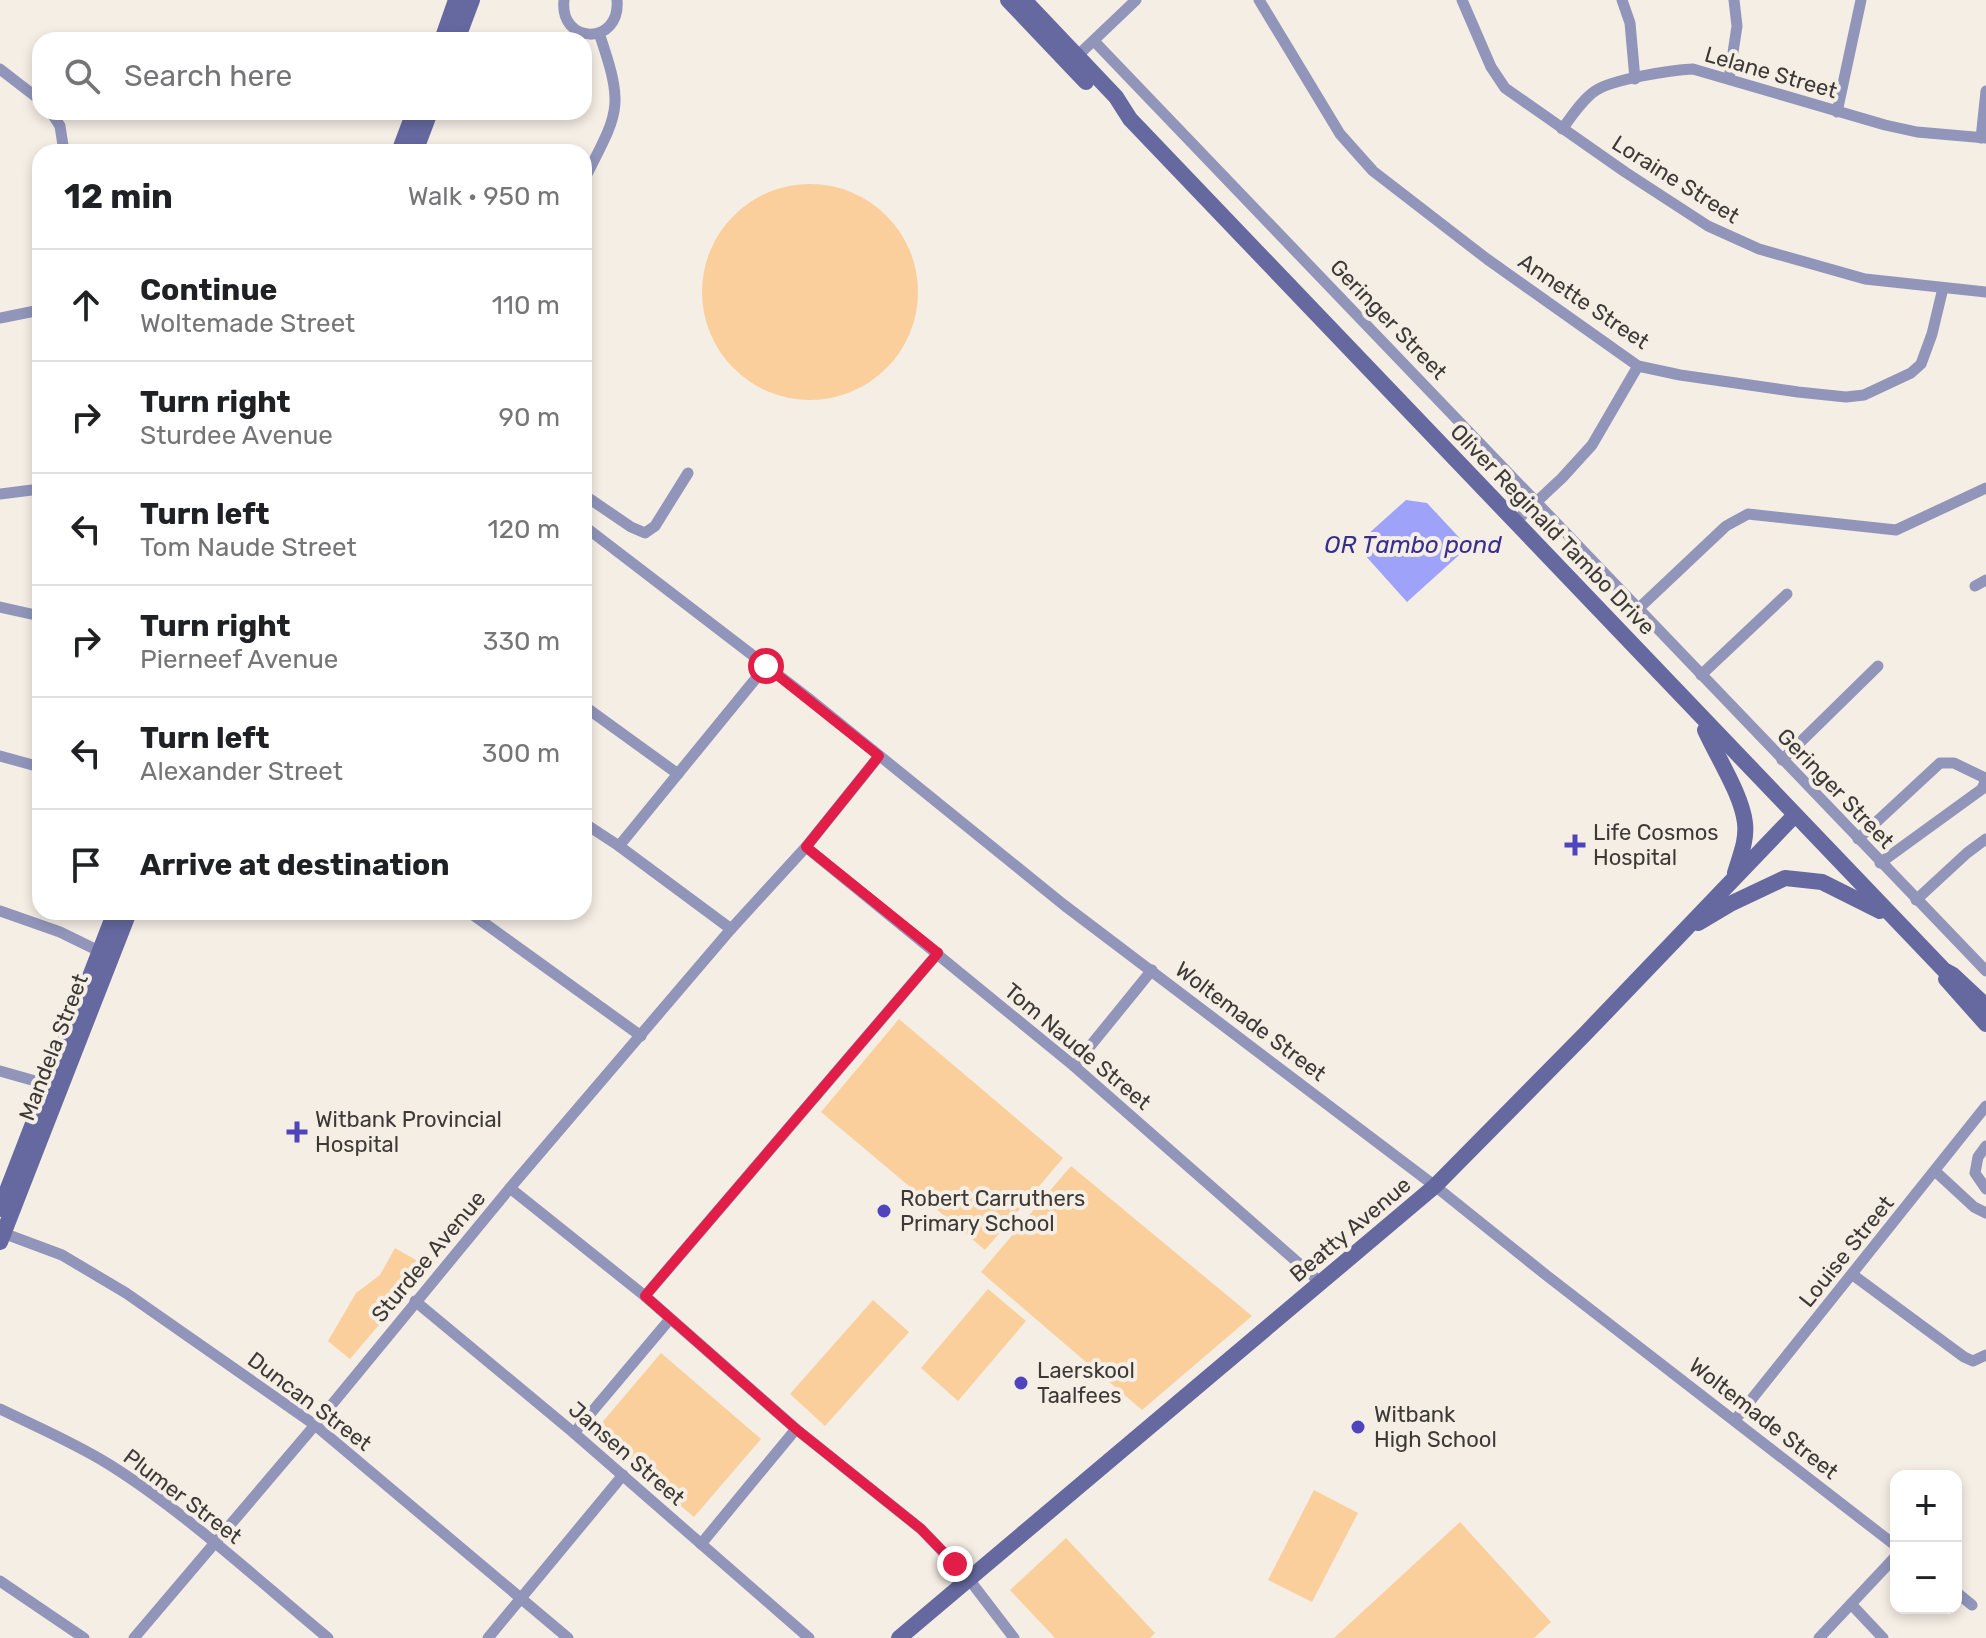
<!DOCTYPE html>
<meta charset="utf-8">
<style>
body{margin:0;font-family:Rubik,sans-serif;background:#f6f6f6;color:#202124}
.controls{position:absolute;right:24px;bottom:24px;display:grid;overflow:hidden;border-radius:16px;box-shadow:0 4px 12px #0003}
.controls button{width:72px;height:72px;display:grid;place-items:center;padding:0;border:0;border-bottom:2px solid #e0e0e0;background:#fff;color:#202124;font:40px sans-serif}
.stop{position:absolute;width:24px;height:24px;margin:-18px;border:6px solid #e11d48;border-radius:50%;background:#fff}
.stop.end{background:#e11d48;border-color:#fff;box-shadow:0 2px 8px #0008}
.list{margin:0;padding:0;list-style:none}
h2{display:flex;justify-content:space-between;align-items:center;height:104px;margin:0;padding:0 32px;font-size:34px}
h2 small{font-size:26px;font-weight:400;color:#757577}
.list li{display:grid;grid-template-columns:52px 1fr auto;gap:24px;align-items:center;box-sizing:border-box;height:112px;padding:0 32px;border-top:2px solid #e0e0e0}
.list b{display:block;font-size:30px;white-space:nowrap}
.list p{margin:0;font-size:26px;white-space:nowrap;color:#757577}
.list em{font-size:26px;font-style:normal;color:#757577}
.icon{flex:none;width:44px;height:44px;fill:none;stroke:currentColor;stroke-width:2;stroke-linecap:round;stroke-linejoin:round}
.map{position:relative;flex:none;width:1986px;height:1638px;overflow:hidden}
.search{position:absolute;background:#fff;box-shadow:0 4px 12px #0003;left:32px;top:32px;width:560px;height:88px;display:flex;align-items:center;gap:20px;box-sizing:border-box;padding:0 28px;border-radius:24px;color:#757577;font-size:30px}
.panel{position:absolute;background:#fff;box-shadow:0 4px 12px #0003;left:32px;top:144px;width:560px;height:776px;border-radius:24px}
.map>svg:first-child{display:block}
.green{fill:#facf9c}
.water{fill:#9ea3f9}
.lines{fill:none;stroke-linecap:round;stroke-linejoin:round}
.street{stroke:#9195ba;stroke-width:11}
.secondary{stroke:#65699f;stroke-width:16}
.route{stroke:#e11d48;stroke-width:10}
.poi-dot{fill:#4e45bc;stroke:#f5eee5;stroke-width:3}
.labels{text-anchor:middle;stroke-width:8;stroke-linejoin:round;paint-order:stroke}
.street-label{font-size:22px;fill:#3c3936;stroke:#f5eee5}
.poi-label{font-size:22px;fill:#3c3936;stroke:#f5eee5;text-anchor:start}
.water-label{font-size:24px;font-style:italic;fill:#372e8f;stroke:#f5eee5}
</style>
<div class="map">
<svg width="1986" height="1638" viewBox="0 0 1986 1638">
<rect width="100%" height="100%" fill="#f5eee5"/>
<g class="green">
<circle cx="810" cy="292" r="108"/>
<path d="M899,1019L1063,1158L985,1250L821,1112Z"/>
<path d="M1071,1166L1252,1316L1142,1410L981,1272Z"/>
<path d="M395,1248L428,1267L350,1359L328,1341L356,1293L380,1275Z"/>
<path d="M988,1289L1026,1321L958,1401L921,1368Z"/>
<path d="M873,1300L909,1332L825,1426L790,1394Z"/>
<path d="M661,1353L761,1439L694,1517L594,1432Z"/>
<path d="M1314,1490L1358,1513L1312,1602L1268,1580Z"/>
<path d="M1460,1522L1551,1622L1534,1638H1334Z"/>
<path d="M1066,1538L1155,1633L1150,1638H1055L1010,1590Z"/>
</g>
<path class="water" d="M1406,500L1427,503L1468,547L1407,602L1364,554L1375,544L1367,535Z"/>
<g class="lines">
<g class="street">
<path d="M564,0C559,45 621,46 617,0"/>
<path d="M1259,0L1340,134L1373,171L1487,259L1638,366L1680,375L1798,392L1846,397L1864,395L1911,373L1921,364L1932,334L1943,288"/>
<path d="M1462,0L1491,67L1505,88L1625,172L1708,226L1759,249L1865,279L1986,292"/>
<path d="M1622,0L1630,23L1635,79"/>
<path d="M1094,41L1986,971"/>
<path d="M1073,60L1136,0"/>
<path d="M0,69L40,100"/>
<path d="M1729,79L1737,26L1734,0"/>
<path d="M51,112L60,126L64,152"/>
<path d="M1837,112L1861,0"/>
<path d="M1562,129C1572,116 1582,100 1595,91C1612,79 1672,70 1693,69L1885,125L1917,132L1986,138"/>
<path d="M1981,138L1986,91"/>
<path d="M584,180C619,111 625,109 599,33"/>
<path d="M0,318L40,310"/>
<path d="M0,494L40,489"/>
<path d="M584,495L631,527L645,533L655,526L688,473"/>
<path d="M1516,521L1562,478L1592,445L1638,366"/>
<path d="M584,526L807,697L1064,905L1435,1186L1546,1275L1896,1546"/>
<path d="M1975,586L1986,580"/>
<path d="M0,607L40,616"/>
<path d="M1638,609L1726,526L1748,514L1896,530L1986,488"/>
<path d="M1701,675L1787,594"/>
<path d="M584,706L678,774"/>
<path d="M0,756L40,767"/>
<path d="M1782,760L1878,666"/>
<path d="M584,823L619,846L731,929"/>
<path d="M1858,839L1940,763H1954L1983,777L1985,782L1982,789L1880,863"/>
<path d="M619,846L766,666"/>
<path d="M806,847L1074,1066L1320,1282"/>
<path d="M1916,900L1967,853L1986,839"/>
<path d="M0,911L60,932L103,953"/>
<path d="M469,912L641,1036"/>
<path d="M1074,1066L1152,970"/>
<path d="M0,1071L53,1086"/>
<path d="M1986,1146L1978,1157L1975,1173L1986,1189"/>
<path d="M1935,1171L1974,1207L1986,1213"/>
<path d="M510,1188L645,1296L796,1429L921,1529L968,1578L1014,1638"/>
<path d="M3,1233L62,1255L126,1293L315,1425L568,1638"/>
<path d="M1853,1275L1964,1357L1973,1361L1986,1355"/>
<path d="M645,1296L938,953"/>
<path d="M415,1301L574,1433L809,1638"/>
<path d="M0,1409C37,1427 75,1443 110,1465C185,1512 259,1581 328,1638"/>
<path d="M1735,1420L1986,1106"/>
<path d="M574,1433L670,1319"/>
<path d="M701,1544L796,1429"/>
<path d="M0,1581L84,1638"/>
<path d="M1956,1592L1972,1605"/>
<path d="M1851,1604L1883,1638"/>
<path d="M134,1638L315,1425L510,1188L731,929L806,847L879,756"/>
<path d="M488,1638L623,1475"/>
<path d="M1819,1638L1896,1556"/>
</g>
<g class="secondary">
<path d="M1008,0L1086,82"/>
<path d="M1024,0L1116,97L1130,119L1944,970L1953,975L1986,1006"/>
<path d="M442,40L456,0"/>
<path d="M457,40L472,0"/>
<path d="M399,152L414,112"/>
<path d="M415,152L430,112"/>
<path d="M1705,730C1717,757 1742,795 1745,823C1747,841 1740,856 1735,873"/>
<path d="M1698,923L1730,904L1785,878L1822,882L1880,911"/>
<path d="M1946,979L1986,1024"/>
<path d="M0,1209L115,912"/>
<path d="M0,1242L129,912"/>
<path d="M899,1638L1435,1186L1586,1033L1794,816"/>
</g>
</g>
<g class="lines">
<path class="route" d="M766,666L879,756L806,847L938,953L645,1296L796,1429L921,1529L955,1564"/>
</g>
<g class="poi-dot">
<path d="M1571 833h8v8h8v8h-8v8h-8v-8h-8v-8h8z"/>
<path d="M293 1120h8v8h8v8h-8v8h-8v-8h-8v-8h8z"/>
<circle cx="884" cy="1211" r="8"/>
<circle cx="1021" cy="1383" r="8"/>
<circle cx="1358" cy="1427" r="8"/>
</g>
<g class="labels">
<g class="street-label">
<text transform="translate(1771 72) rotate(16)" y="8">Lelane Street</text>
<text transform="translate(1676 179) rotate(32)" y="8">Loraine Street</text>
<text transform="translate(1584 301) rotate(34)" y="8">Annette Street</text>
<text transform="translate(1389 319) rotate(46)" y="8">Geringer Street</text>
<text transform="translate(1553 529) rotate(46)" y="8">Oliver Reginald Tambo Drive</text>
<text transform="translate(1836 788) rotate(46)" y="8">Geringer Street</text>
<text transform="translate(1251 1021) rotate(37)" y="8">Woltemade Street</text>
<text transform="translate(1078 1046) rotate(40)" y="8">Tom Naude Street</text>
<text transform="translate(53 1047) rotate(-69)" y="8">Mandela Street</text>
<text transform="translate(1350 1229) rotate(-40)" y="8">Beatty Avenue</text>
<text transform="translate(1846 1251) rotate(-51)" y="8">Louise Street</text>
<text transform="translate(428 1256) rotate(-50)" y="8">Sturdee Avenue</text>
<text transform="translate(310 1401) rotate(37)" y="8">Duncan Street</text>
<text transform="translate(1764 1418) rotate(38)" y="8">Woltemade Street</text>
<text transform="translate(627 1453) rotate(41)" y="8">Jansen Street</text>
<text transform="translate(183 1496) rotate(37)" y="8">Plumer Street</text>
</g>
<g class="poi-label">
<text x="1593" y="840">Life Cosmos<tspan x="1593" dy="25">Hospital</tspan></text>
<text x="315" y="1127">Witbank Provincial<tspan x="315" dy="25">Hospital</tspan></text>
<text x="900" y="1206">Robert Carruthers<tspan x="900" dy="25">Primary School</tspan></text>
<text x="1037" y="1378">Laerskool<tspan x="1037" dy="25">Taalfees</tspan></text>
<text x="1374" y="1422">Witbank<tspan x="1374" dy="25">High School</tspan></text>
</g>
<g class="water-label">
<text x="1413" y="553">OR Tambo pond</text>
</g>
</g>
</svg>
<div class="controls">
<button>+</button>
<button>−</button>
</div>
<div class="stop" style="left:766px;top:666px"></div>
<div class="stop end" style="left:955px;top:1564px"></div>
<div class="search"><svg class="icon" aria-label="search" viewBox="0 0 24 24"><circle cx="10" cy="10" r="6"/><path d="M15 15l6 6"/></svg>Search here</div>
<section class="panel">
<h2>12 min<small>Walk · 950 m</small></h2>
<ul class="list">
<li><svg class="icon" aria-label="ahead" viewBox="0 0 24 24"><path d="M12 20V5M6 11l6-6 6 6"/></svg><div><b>Continue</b><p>Woltemade Street</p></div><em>110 m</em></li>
<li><svg class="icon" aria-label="right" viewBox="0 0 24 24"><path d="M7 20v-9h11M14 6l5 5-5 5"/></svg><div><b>Turn right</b><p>Sturdee Avenue</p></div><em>90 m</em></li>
<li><svg class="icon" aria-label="left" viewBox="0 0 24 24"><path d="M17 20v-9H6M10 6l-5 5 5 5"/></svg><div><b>Turn left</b><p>Tom Naude Street</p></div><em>120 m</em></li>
<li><svg class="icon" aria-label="right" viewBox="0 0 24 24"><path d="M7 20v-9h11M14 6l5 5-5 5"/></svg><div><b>Turn right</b><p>Pierneef Avenue</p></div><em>330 m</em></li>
<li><svg class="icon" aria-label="left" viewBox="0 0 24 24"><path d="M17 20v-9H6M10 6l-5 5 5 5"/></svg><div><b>Turn left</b><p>Alexander Street</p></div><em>300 m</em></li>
<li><svg class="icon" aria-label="arrive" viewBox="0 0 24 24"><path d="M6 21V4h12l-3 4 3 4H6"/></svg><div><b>Arrive at destination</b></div></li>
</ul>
</section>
</div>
